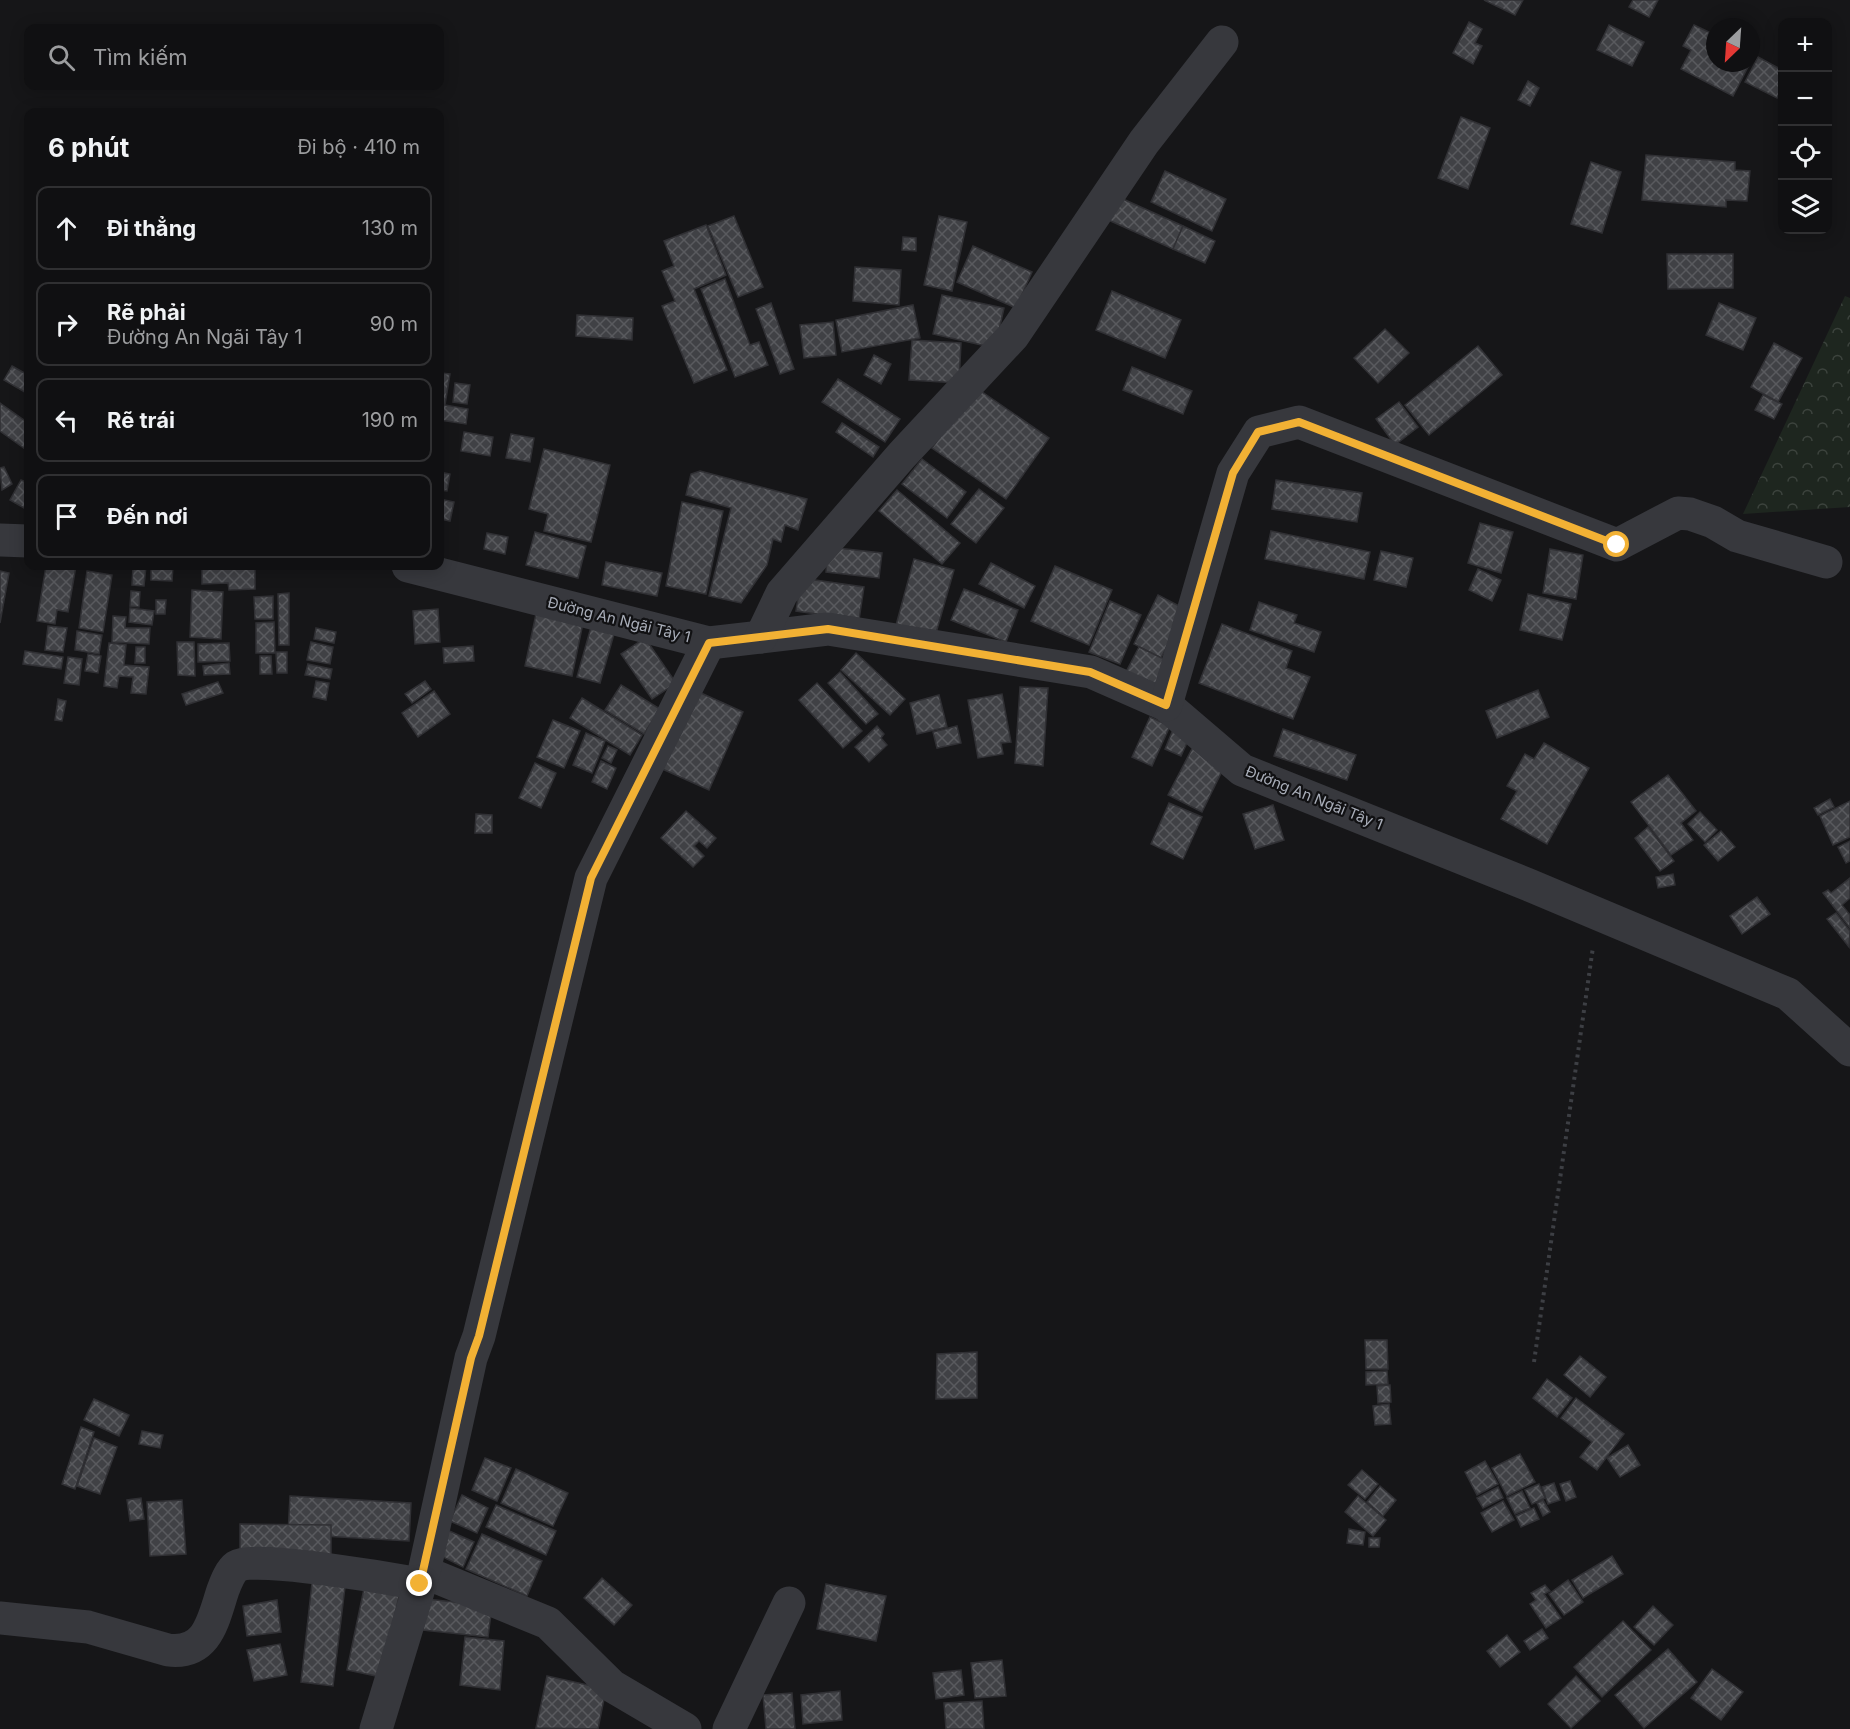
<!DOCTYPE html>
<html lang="vi">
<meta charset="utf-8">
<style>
body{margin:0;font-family:Inter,sans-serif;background:#1e1e20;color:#f1f3f6}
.controls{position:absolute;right:18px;top:18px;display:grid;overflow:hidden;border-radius:12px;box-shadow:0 3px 15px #0003}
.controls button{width:54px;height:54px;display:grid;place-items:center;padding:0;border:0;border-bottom:2px solid #303032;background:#101012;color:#f1f3f6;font:30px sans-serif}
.compass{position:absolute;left:1706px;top:18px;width:54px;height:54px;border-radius:50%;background:#101012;box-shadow:0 3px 15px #0003;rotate:205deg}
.stop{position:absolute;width:18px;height:18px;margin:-14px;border:4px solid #f2b134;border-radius:50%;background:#fff}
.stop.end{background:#f2b134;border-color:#fff;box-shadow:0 2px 6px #0008}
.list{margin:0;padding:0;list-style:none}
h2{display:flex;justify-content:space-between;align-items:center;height:78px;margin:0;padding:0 24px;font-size:26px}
h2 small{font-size:20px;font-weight:400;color:#9c9d9f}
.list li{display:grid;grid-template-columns:39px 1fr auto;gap:18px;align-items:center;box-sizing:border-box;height:84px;margin:0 12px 12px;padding:0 12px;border:2px solid #303032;border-radius:12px}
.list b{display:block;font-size:22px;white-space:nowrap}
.list p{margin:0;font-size:20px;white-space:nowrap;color:#9c9d9f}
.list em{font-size:20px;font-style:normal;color:#9c9d9f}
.icon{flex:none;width:33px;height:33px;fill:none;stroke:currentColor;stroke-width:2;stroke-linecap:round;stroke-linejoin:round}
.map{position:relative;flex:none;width:1850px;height:1729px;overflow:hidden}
.search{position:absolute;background:#101012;box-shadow:0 3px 15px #0003;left:24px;top:24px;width:420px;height:66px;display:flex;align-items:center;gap:15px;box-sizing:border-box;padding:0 21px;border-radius:12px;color:#9c9d9f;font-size:22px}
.panel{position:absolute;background:#101012;box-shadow:0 3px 15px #0003;left:24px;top:108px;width:420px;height:462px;border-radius:12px}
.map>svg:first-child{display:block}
.forest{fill:url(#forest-crowns)}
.building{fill:url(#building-cross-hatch);stroke:#303034;stroke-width:1.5}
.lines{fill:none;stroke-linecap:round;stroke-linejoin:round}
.path{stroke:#3d3f44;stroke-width:4;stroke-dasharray:3 4.5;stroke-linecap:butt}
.street{stroke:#37383d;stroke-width:33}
.route{stroke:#f2b134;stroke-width:8}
.labels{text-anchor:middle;stroke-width:4.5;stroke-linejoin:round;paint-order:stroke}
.street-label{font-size:15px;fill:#a8adb8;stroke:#111113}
</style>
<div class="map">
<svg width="1850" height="1729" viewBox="0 0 1850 1729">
<defs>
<pattern id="forest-crowns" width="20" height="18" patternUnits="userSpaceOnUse" patternTransform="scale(1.5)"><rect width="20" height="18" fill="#1e261f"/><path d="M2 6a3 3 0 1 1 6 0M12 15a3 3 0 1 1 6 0" fill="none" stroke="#3c433d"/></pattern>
<pattern id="building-cross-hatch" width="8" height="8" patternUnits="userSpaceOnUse" patternTransform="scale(1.5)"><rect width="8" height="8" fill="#404145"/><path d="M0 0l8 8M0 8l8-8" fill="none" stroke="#595a5e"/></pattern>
</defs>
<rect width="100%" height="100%" fill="#161618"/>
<path class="forest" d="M1845,296L1850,298V507L1743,514Z"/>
<g class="building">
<path d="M1484,0H1523L1515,15Z"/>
<path d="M1633,0H1658L1649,17L1629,7Z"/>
<path d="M1469,22L1482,29L1475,43L1482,46L1473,64L1453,53Z"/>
<path d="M1609,25L1644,42L1632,66L1597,50Z"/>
<path d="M1694,25L1715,35V63H1750L1733,96L1681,69L1691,50L1683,46Z"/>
<path d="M1758,57L1782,70V87L1777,98L1745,82Z"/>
<path d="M1528,81L1539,88L1530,106L1518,100Z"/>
<path d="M1461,117L1490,128L1468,189L1438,178Z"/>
<path d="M1646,155L1735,162V170L1750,171L1747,201L1726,200V207L1642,200Z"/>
<path d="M1591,162L1621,172L1602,233L1571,224Z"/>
<path d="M1165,171L1226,199L1212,231L1151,202Z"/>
<path d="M1114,195L1183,226L1173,249L1104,218Z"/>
<path d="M734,216L763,287L738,297L708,226Z"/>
<path d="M939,216L967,222L952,291L924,285Z"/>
<path d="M706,225L726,275L694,289L727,370L694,383L662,306L675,301L662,271L674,266L664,241Z"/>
<path d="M1183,226L1215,241L1205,263L1173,249Z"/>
<path d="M903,237L916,238V251L902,250Z"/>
<path d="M973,246L1032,272L1016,308L957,282Z"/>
<path d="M1667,254H1733V288L1668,289Z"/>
<path d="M855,267L901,270L899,305L853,301Z"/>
<path d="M725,279L750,345L759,342L768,365L735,377L701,289Z"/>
<path d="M1112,291L1181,320L1165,358L1096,330Z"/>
<path d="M942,295L1004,308L995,348L933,334Z"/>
<path d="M771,303L794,369L780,374L756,309Z"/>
<path d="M1719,303L1756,318L1743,350L1706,335Z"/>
<path d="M913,305L920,338L842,352L836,320Z"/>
<path d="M577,315L633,318L632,340L576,336Z"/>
<path d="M833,322L836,355L804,358L800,325Z"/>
<path d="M1385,329L1409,353L1378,383L1354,358Z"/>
<path d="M912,340L961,343L959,383L909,380Z"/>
<path d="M1774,343L1802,358L1778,402L1751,387Z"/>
<path d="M1478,346L1502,375L1429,435L1405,405Z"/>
<path d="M874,355L891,364L881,384L864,375Z"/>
<path d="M12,366L28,375V394L4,380Z"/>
<path d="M1132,367L1192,391L1183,414L1123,390Z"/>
<path d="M440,373L450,374L445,405L468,409L466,424L440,420Z"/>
<path d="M838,379L900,419L885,442L822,402Z"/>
<path d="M455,383L470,385L467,404L453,402Z"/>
<path d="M975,387L1049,438L1006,499L932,448Z"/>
<path d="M1763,395L1782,404L1774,419L1755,410Z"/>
<path d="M1399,402L1418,427L1395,445L1376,419Z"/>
<path d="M0,403L28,423V444L25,449L0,431Z"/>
<path d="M842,423L879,447L873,457L836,432Z"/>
<path d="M464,432L493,437L490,456L461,451Z"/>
<path d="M511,434L534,438L530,462L506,458Z"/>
<path d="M544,449L610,465L591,542L544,531L548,514L529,509Z"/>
<path d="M922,459L966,492L947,518L902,484Z"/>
<path d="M4,467L12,484L2,490L0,468Z"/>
<path d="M700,471L807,499L798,530L785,525L781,542L773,539L767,565L741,603L709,596L731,508L686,495L691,474Z"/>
<path d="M440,472L450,474L447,491L440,490Z"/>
<path d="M21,480L28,483V501L24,508L10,500Z"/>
<path d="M1276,480L1362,493L1357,522L1272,509Z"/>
<path d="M979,489L1004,508L976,543L951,524Z"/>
<path d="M897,490L960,543L942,564L879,511Z"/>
<path d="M440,499L454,502L450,521L440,519Z"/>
<path d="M682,502L723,511L706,594L666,586Z"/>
<path d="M1480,523L1513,532L1501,573L1468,563Z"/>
<path d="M1271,531L1370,552L1364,579L1265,559Z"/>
<path d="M535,532L586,546L578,578L526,565Z"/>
<path d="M487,533L508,537L505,554L484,549Z"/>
<path d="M828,547L882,553L879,578L826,572Z"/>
<path d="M1550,549L1583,555L1576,599L1543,593Z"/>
<path d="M1381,551L1413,558L1406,587L1374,580Z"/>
<path d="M914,559L954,570L934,640L895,629Z"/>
<path d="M606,562L662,573L657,596L602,585Z"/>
<path d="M991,563L1035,586L1024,608L979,584Z"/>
<path d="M46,566H76L68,612L57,610L55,624L37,621Z"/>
<path d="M133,566H146L144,586L132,585Z"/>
<path d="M151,566H173L172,581L151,580Z"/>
<path d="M1055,566L1112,590L1089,645L1031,621Z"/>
<path d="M255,567V589L229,590L228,583L202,584V569Z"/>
<path d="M1478,569L1501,580L1492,601L1469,590Z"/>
<path d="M0,571L9,573L0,623Z"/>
<path d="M87,571L112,575L103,632L79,628Z"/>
<path d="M801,578L864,587L859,620L796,611Z"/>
<path d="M964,589L1018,610L1006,642L951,620Z"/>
<path d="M192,590L223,592L221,639L190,637Z"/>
<path d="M131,591L140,592L139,607L130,606Z"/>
<path d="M289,593V645H279L278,594Z"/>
<path d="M1528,594L1571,604L1562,640L1520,630Z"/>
<path d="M1158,595L1185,609L1161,658L1134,644Z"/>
<path d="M273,596V619H255L254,597Z"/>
<path d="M156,600H166L165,614H156Z"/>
<path d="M1110,601L1141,615L1120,664L1089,652Z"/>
<path d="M1259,602L1297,615L1294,623L1321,632L1314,652L1250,630Z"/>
<path d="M130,608L154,611L152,625L129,622Z"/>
<path d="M438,609L440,642L415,644L413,611Z"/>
<path d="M536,614L583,623L572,676L525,666Z"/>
<path d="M113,616L126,617L125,628H150L149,644L112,642Z"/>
<path d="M274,622L275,653H256V623Z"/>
<path d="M1222,624L1292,651L1286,668L1310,677L1293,719L1199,683Z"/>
<path d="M48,626L67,628L63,652L45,650Z"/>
<path d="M591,627L614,634L600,683L577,677Z"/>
<path d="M316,628L336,632L334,643L314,639Z"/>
<path d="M77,631L102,635L99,654L75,650Z"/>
<path d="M645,638L676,683L652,699L621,654Z"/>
<path d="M177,642H194L195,676L178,675Z"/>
<path d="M311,642L333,647L330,664L307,660Z"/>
<path d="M109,643L126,645L124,665L149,667L146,694L131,693L133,677L119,676L117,688L104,686Z"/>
<path d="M229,643L230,661L198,662V644Z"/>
<path d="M473,646L474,661L444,663L443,648Z"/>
<path d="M136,647H145V663H135Z"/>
<path d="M1139,647L1168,661L1154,687L1126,672Z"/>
<path d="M25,651L63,657L61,669L23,664Z"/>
<path d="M276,652H287V673H277Z"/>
<path d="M856,653L905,699L890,715L841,670Z"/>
<path d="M88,654L101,656L98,673L85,671Z"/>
<path d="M260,656H271L272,674H260Z"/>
<path d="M68,657L82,659L79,685L64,683Z"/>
<path d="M229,663L230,674L204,675L203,666Z"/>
<path d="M308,664L332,669L330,679L305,675Z"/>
<path d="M840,672L878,714L866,724L828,683Z"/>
<path d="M316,681L329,683L326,700L313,697Z"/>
<path d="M425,681L431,689L412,703L405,694Z"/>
<path d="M218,682L223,693L186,705L182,694Z"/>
<path d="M817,683L862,731L843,748L799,700Z"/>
<path d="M621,685L660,709L644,734L605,710Z"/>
<path d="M1020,687L1048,688L1043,766L1015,763Z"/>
<path d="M692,689L743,712L709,790L658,767Z"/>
<path d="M1538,690L1549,717L1497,738L1486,711Z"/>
<path d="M434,691L450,714L418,737L402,713Z"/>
<path d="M1002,694L1011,742L1001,743L1003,754L978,758L968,700Z"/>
<path d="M939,695L947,727L917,734L910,703Z"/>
<path d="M582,698L642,735L630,755L570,718Z"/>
<path d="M58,699L66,701L62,721L55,720Z"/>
<path d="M1150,717L1170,726L1152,766L1132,757Z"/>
<path d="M553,720L580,731L564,768L537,757Z"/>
<path d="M877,726L884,734L881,738L887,745L869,762L855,747Z"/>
<path d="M957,726L961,743L937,748L933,732Z"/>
<path d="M1174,727L1191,734L1181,756L1165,749Z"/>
<path d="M1283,729L1356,755L1347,780L1274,756Z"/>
<path d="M586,733L605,741L592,773L573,765Z"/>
<path d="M1195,743L1228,759L1202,812L1168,795Z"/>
<path d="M1544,743L1589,768L1547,844L1501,819L1517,791L1507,786L1525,754L1534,759Z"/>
<path d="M608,746L617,750L611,763L602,758Z"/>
<path d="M601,761L616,768L607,789L592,782Z"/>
<path d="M535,763L556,773L541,808L519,798Z"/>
<path d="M1668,775L1696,811L1681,823L1693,840L1671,855L1631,802Z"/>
<path d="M1830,799L1834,807L1818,815L1814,808Z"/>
<path d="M1850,801V837L1833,845L1820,816Z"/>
<path d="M1169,803L1202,817L1183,859L1151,844Z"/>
<path d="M1273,805L1284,840L1255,849L1243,814Z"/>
<path d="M686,811L716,838L707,848L699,841L694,846L704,856L693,867L661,838Z"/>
<path d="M1700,812L1717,830L1705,842L1688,824Z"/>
<path d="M476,814L492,815V833H475Z"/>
<path d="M1648,827L1674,861L1660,871L1635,838Z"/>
<path d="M1721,831L1735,847L1718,861L1704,845Z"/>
<path d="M1850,841V861L1846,863L1838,847Z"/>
<path d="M1673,874L1675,885L1658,888L1656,877Z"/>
<path d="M1850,878V898L1842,905L1850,915V928L1823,893L1828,890L1831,893Z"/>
<path d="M1757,897L1770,914L1742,934L1730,916Z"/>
<path d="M1836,913L1850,931L1849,947L1827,919Z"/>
<path d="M1365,1340H1387L1388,1369H1366Z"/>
<path d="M977,1352V1398L936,1399L937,1354Z"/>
<path d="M1580,1356L1606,1377L1590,1397L1564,1375Z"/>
<path d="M1387,1371L1388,1384L1366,1385V1372Z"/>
<path d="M1547,1379L1572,1398L1557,1417L1533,1398Z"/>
<path d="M1390,1385L1391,1402L1378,1403L1377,1386Z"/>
<path d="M1576,1398L1624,1434L1597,1470L1580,1457L1592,1442L1561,1418Z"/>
<path d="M94,1399L129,1415L119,1436L84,1420Z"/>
<path d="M1389,1404L1391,1424L1375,1425L1373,1406Z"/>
<path d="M81,1427L94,1432L75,1489L62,1484Z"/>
<path d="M142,1431L163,1435L160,1448L139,1444Z"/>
<path d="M94,1438L117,1447L100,1494L77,1486Z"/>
<path d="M1628,1445L1640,1465L1620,1477L1607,1458Z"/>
<path d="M1520,1454L1535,1482L1507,1496L1492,1468Z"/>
<path d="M485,1458L511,1468L497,1501L472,1490Z"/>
<path d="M1485,1461L1498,1484L1477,1495L1465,1472Z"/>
<path d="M516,1469L568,1493L553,1526L501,1503Z"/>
<path d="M1362,1470L1378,1484L1365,1499L1348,1485Z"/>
<path d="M1570,1481L1576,1497L1566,1501L1560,1484Z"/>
<path d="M1554,1483L1560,1500L1548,1504L1542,1487Z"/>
<path d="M1539,1484L1545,1498L1532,1504L1525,1490Z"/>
<path d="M1380,1486L1396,1500L1383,1516L1367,1502Z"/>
<path d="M1498,1487L1503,1498L1483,1508L1477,1498Z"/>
<path d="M1522,1491L1530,1508L1515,1514L1507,1498Z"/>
<path d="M462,1495L488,1508L477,1533L450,1521Z"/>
<path d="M290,1496L411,1503L409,1541L288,1534Z"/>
<path d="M1358,1496L1386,1520L1373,1536L1345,1512Z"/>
<path d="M141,1498L144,1519L130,1521L127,1500Z"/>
<path d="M182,1500L186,1554L150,1556L147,1502Z"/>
<path d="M1543,1500L1550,1512L1543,1516L1537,1503Z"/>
<path d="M1503,1501L1514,1520L1492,1532L1481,1513Z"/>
<path d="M496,1505L556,1531L546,1555L486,1527Z"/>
<path d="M1534,1508L1539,1519L1521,1527L1516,1516Z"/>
<path d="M240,1524L331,1525V1562L240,1552Z"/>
<path d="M1349,1529L1365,1532L1363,1545L1347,1543Z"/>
<path d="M447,1530L474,1542L463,1567L437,1554Z"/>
<path d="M482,1534L542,1561L527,1596L466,1569Z"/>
<path d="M1369,1538H1380L1379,1547H1369Z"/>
<path d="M1612,1556L1623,1574L1583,1598L1572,1580Z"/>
<path d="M602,1578L632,1605L614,1625L584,1598Z"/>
<path d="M366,1579L401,1587L381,1677L347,1670Z"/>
<path d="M1568,1580L1583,1602L1564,1615L1549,1594Z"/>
<path d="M312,1583L345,1587L333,1686L301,1682Z"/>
<path d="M826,1584L886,1596L876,1641L817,1629Z"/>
<path d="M1545,1585L1550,1591L1544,1594L1561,1618L1546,1628L1530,1604L1536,1600L1531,1593Z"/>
<path d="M426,1599L492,1606L488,1637L423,1630Z"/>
<path d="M277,1600L281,1632L247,1636L243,1606Z"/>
<path d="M1653,1606L1673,1625L1654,1645L1634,1627Z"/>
<path d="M1623,1621L1651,1650L1602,1697L1574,1667Z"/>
<path d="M1542,1629L1548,1638L1530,1650L1524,1641Z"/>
<path d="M1507,1635L1520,1652L1500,1667L1487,1651Z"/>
<path d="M465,1637L504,1641L500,1690L460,1685Z"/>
<path d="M280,1644L287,1675L254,1681L247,1650Z"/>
<path d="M1668,1649L1697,1682L1644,1728L1615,1695Z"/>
<path d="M1002,1660L1006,1696L975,1698L971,1663Z"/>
<path d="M1712,1669L1743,1692L1721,1720L1691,1698Z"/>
<path d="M961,1670L964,1695L936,1699L933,1673Z"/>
<path d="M547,1676L606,1689L598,1729L536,1728Z"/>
<path d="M1576,1676L1600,1701L1571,1728L1548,1704Z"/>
<path d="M840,1691L842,1720L803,1724L801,1695Z"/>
<path d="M792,1693L795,1729H766L763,1695Z"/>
<path d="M982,1701L984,1729H946L944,1703Z"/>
</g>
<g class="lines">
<path class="path" d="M1534,1362L1593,947"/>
<g class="street">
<path d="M0,540L28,541"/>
<path d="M408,566L709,643L828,629L1091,672L1166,705L1242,770L1529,885L1788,994L1850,1050"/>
<path d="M761,637L782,593L902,455L1013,336L1144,142L1222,42"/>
<path d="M1166,705L1233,473L1259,432L1299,422L1617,545L1678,513L1690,514L1713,522L1737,536L1826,562"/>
<path d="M424,1572L548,1623L612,1686L685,1729"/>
<path d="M0,1618L88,1627L168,1650C208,1655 213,1620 223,1590C226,1582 230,1571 237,1566C254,1555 393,1579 420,1584"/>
<path d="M376,1729L424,1572L471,1358L479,1336L591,878L709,643"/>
<path d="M729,1729L789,1603"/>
</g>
</g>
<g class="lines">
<path class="route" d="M420,1584L471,1358L479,1336L591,878L709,643L828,629L1090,672L1166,705L1233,473L1258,432L1299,422L1617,545"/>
</g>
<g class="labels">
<g class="street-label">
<text transform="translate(619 620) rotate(14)" y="5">Đường An Ngãi Tây 1</text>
<text transform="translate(1314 798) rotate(22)" y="5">Đường An Ngãi Tây 1</text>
</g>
</g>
</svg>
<div class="controls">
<button>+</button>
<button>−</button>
<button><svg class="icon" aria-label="locate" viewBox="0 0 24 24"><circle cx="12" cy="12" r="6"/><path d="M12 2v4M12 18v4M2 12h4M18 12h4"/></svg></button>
<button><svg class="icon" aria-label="layers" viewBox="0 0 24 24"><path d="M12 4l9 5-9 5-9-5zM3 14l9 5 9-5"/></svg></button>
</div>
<svg class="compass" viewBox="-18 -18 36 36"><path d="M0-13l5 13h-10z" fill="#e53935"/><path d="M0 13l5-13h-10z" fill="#9c9d9f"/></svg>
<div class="stop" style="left:1617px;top:545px"></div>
<div class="stop end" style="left:420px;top:1584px"></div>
<div class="search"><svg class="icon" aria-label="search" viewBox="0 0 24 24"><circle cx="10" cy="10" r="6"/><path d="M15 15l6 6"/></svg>Tìm kiếm</div>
<section class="panel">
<h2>6 phút<small>Đi bộ · 410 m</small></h2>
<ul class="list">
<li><svg class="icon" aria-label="ahead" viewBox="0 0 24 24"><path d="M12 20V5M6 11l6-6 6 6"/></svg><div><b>Đi thẳng</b></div><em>130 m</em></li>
<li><svg class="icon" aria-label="right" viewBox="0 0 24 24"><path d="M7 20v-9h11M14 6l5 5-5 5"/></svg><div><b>Rẽ phải</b><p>Đường An Ngãi Tây 1</p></div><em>90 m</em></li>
<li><svg class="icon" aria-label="left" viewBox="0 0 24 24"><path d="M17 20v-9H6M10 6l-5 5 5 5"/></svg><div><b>Rẽ trái</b></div><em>190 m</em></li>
<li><svg class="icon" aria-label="arrive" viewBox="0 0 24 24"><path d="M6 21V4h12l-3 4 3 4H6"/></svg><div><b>Đến nơi</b></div></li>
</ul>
</section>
</div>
